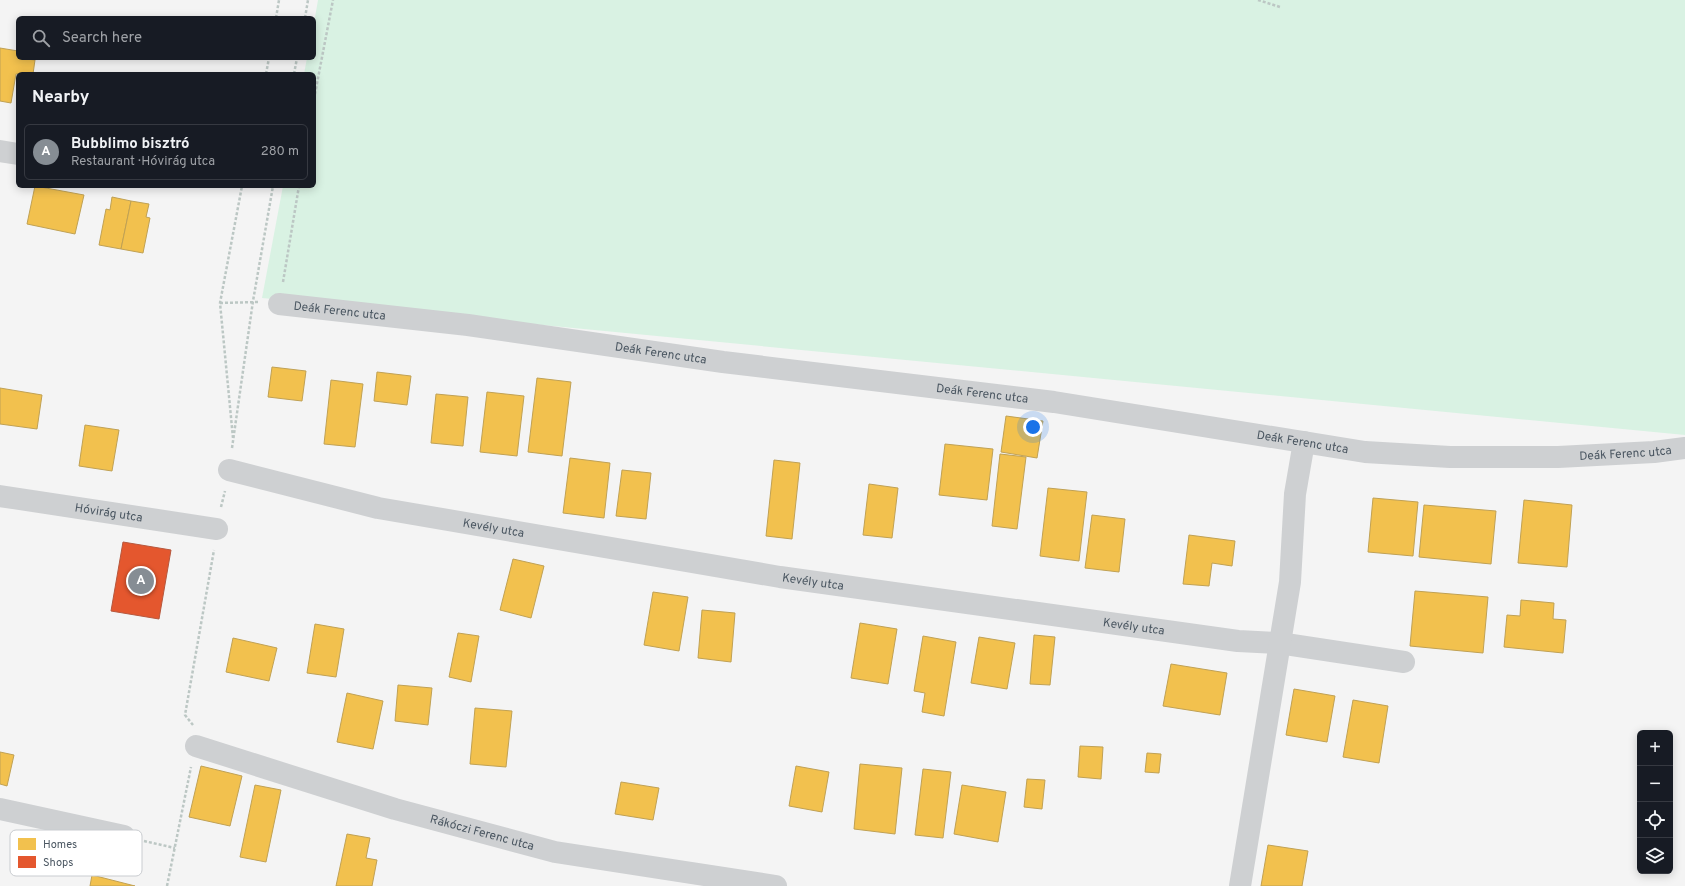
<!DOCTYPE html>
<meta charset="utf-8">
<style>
body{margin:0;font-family:Overpass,sans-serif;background:#242831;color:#f1f3f6}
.controls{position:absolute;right:12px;bottom:12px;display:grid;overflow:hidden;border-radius:6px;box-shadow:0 2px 10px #0003}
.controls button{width:36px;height:36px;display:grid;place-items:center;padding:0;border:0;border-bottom:1px solid #363941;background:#171b24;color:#f1f3f6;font:20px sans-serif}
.you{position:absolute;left:1033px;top:427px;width:14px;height:14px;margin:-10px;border:3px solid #fff;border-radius:50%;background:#1a73e8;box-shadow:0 0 0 6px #1a73e833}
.badge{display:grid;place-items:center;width:26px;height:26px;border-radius:50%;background:#868d94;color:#fff;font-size:13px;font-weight:700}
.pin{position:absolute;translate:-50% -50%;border:2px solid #fff;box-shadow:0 1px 4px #0006}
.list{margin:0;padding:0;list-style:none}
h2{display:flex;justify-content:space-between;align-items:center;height:52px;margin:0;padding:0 16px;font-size:17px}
h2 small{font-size:13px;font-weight:400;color:#9ea1a6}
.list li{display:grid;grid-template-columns:26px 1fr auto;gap:12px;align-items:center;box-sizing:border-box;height:56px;margin:0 8px 8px;padding:0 8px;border:1px solid #363941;border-radius:6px}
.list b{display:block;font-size:15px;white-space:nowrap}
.list p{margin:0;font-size:13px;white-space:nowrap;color:#9ea1a6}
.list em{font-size:13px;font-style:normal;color:#9ea1a6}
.icon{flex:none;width:22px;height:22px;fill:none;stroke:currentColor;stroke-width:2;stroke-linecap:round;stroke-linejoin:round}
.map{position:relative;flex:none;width:1685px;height:886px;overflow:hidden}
.search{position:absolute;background:#171b24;box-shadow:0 2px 10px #0003;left:16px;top:16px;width:300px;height:44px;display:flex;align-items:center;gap:10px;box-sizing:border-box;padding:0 14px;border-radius:6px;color:#9ea1a6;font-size:15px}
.panel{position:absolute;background:#171b24;box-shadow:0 2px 10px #0003;left:16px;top:72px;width:300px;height:116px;border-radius:6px}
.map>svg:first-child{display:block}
.green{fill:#d9f2e3}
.homes{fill:#f2c14e;stroke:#c0a154}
.shops{fill:#e4572e;stroke:#b6573d}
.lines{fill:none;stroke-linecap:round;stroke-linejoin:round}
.path{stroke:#bcc7c4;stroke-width:2.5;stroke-dasharray:3 2;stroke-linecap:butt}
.minor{stroke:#ced0d2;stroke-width:22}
.labels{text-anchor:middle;stroke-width:4;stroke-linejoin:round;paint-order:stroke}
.street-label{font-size:12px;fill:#4a5661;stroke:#fff}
.key{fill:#fff;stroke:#c9ccd0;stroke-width:1}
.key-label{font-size:11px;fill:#4a5661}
</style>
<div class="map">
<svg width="1685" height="886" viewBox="0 0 1685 886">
<rect width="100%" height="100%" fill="#f4f4f4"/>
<path class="green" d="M318,0H1685V435L262,298L283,186H314V74H304L307,58H314V23Z"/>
<g class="homes">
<path d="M0,48L18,51V58L35,60L33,74H16L11,103L0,101Z"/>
<path d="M35,186L84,195L75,234L27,224Z"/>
<path d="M112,197L131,201L121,249L99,245L106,209L110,210Z"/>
<path d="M131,201L149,204L146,217L150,218L143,253L121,249Z"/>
<path d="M272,367L306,371L302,401L268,397Z"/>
<path d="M377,372L411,376L407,405L374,401Z"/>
<path d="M537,378L571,382L562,456L528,452Z"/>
<path d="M331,380L363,384L355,447L324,444Z"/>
<path d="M0,388L42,395L37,429L0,424Z"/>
<path d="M487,392L524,396L517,456L480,452Z"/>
<path d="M436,394L468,397L463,446L431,443Z"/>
<path d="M1006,416L1043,421L1037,458L1001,452Z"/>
<path d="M85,425L119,430L112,471L79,466Z"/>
<path d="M945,444L993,449L987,500L939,495Z"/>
<path d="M1000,454L1026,457L1017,529L992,526Z"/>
<path d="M570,458L610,463L604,518L563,513Z"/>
<path d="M774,460L800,463L792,539L766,536Z"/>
<path d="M622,470L651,473L646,519L616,516Z"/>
<path d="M869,484L898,488L892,538L863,535Z"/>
<path d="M1048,488L1087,492L1079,561L1040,556Z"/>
<path d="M1373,498L1418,502L1413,556L1368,552Z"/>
<path d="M1524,500L1572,505L1567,567L1518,563Z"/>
<path d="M1424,505L1496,511L1491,564L1419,557Z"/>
<path d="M1092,515L1125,519L1119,572L1085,568Z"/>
<path d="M1189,535L1235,541L1232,566L1212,563L1209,586L1183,584Z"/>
<path d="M513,559L544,566L531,618L500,610Z"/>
<path d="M1415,591L1488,597L1483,653L1410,646Z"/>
<path d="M653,592L688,597L679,651L644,645Z"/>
<path d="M1521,600L1554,603L1553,619L1566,620L1563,653L1504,647L1507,615L1520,616Z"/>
<path d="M702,610L735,613L731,662L698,658Z"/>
<path d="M860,623L897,629L888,684L851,678Z"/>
<path d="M315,624L344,629L336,677L307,673Z"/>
<path d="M458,633L479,636L471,682L449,677Z"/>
<path d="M1034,635L1055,637L1050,685L1030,684Z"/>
<path d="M923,636L956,642L944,716L922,712L925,693L914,691Z"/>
<path d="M979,637L1015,643L1007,689L971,683Z"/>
<path d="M233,638L277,648L269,681L226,672Z"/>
<path d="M1171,664L1227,673L1220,715L1163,706Z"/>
<path d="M398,685L432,688L428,725L395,721Z"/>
<path d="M1294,689L1335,696L1327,742L1286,735Z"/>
<path d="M347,693L383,701L373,749L337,742Z"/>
<path d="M1353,700L1388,706L1379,763L1343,757Z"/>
<path d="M475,708L512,711L506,767L470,764Z"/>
<path d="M1080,746L1103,747L1101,779L1078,777Z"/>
<path d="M0,752L14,755L7,786L0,784Z"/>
<path d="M1147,753L1161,754L1159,773L1145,772Z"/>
<path d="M860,764L902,768L895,834L854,829Z"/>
<path d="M201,766L242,776L230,826L189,817Z"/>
<path d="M796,766L829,772L822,812L789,806Z"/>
<path d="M923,769L951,772L943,838L915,835Z"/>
<path d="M1027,779L1045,780L1042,809L1024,807Z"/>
<path d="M621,782L659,788L653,820L615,814Z"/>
<path d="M255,785L281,790L266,862L240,857Z"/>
<path d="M962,785L1006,792L998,842L954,834Z"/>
<path d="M347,834L370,838L366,858L377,860L372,886H336Z"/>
<path d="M1268,845L1308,851L1302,886H1261Z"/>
<path d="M92,875L135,886H90Z"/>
</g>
<path class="shops" d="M123,542L171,550L159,619L111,611Z"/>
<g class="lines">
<g class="path">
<path d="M1258,0L1280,7"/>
<path d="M276,18L279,0"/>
<path d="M305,18L308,0"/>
<path d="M266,74L269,58"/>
<path d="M294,74L297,58"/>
<path d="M314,99L333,0"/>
<path d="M283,282L299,186"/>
<path d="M220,303L259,302"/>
<path d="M233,438L220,303L242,186"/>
<path d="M232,448L253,301L273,186"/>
<path d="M221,507L225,491"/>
<path d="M193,725L185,715L214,550"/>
<path d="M144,841L175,848"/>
<path d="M167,886L191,767"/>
</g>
<g class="minor">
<path d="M0,151L18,154"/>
<path id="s1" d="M279,304L468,325L723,362L1054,402L1365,452L1450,457H1558L1654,452L1685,448"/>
<path id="s2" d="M229,470L378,508L780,577L1238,641L1279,643L1404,662"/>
<path id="s3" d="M0,496L217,529"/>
<path id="s4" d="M196,746L395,809L555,852L776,886"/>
<path d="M0,809L124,836"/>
<path d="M1240,886L1290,582L1295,494L1304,442"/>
</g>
</g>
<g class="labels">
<g class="street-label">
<text dy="4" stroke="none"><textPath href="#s1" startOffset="61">Deák Ferenc utca</textPath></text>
<text dy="4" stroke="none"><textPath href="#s1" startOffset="385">Deák Ferenc utca</textPath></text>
<text dy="4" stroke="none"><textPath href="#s1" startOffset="709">Deák Ferenc utca</textPath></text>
<text dy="4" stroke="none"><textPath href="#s1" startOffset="1033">Deák Ferenc utca</textPath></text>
<text dy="4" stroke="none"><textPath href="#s1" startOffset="1357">Deák Ferenc utca</textPath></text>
<text dy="4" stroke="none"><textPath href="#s3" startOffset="110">Hóvirág utca</textPath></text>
<text dy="4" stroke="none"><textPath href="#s2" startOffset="271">Kevély utca</textPath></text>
<text dy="4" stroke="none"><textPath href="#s2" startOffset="595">Kevély utca</textPath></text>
<text dy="4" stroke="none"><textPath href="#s2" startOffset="919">Kevély utca</textPath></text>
<text dy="4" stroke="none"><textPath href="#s4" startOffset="299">Rákóczi Ferenc utca</textPath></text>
</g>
</g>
<rect x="10" y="830" width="132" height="46" rx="6" class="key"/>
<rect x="18" y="838" width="18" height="12" fill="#f2c14e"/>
<rect x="18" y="856" width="18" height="12" fill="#e4572e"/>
<g class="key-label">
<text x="43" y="848">Homes</text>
<text x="43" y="866">Shops</text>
</g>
</svg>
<div class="controls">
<button>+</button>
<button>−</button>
<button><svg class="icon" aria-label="locate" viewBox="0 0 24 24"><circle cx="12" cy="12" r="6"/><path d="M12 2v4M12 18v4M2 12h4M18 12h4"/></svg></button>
<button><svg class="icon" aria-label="layers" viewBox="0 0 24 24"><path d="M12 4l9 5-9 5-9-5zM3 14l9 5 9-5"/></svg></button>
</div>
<div class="you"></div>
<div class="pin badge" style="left:141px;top:581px">A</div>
<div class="search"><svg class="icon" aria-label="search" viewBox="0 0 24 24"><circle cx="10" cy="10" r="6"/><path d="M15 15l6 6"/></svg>Search here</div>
<section class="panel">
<h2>Nearby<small></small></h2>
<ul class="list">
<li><span class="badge">A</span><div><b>Bubblimo bisztró</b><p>Restaurant · Hóvirág utca</p></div><em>280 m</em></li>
</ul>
</section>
</div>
